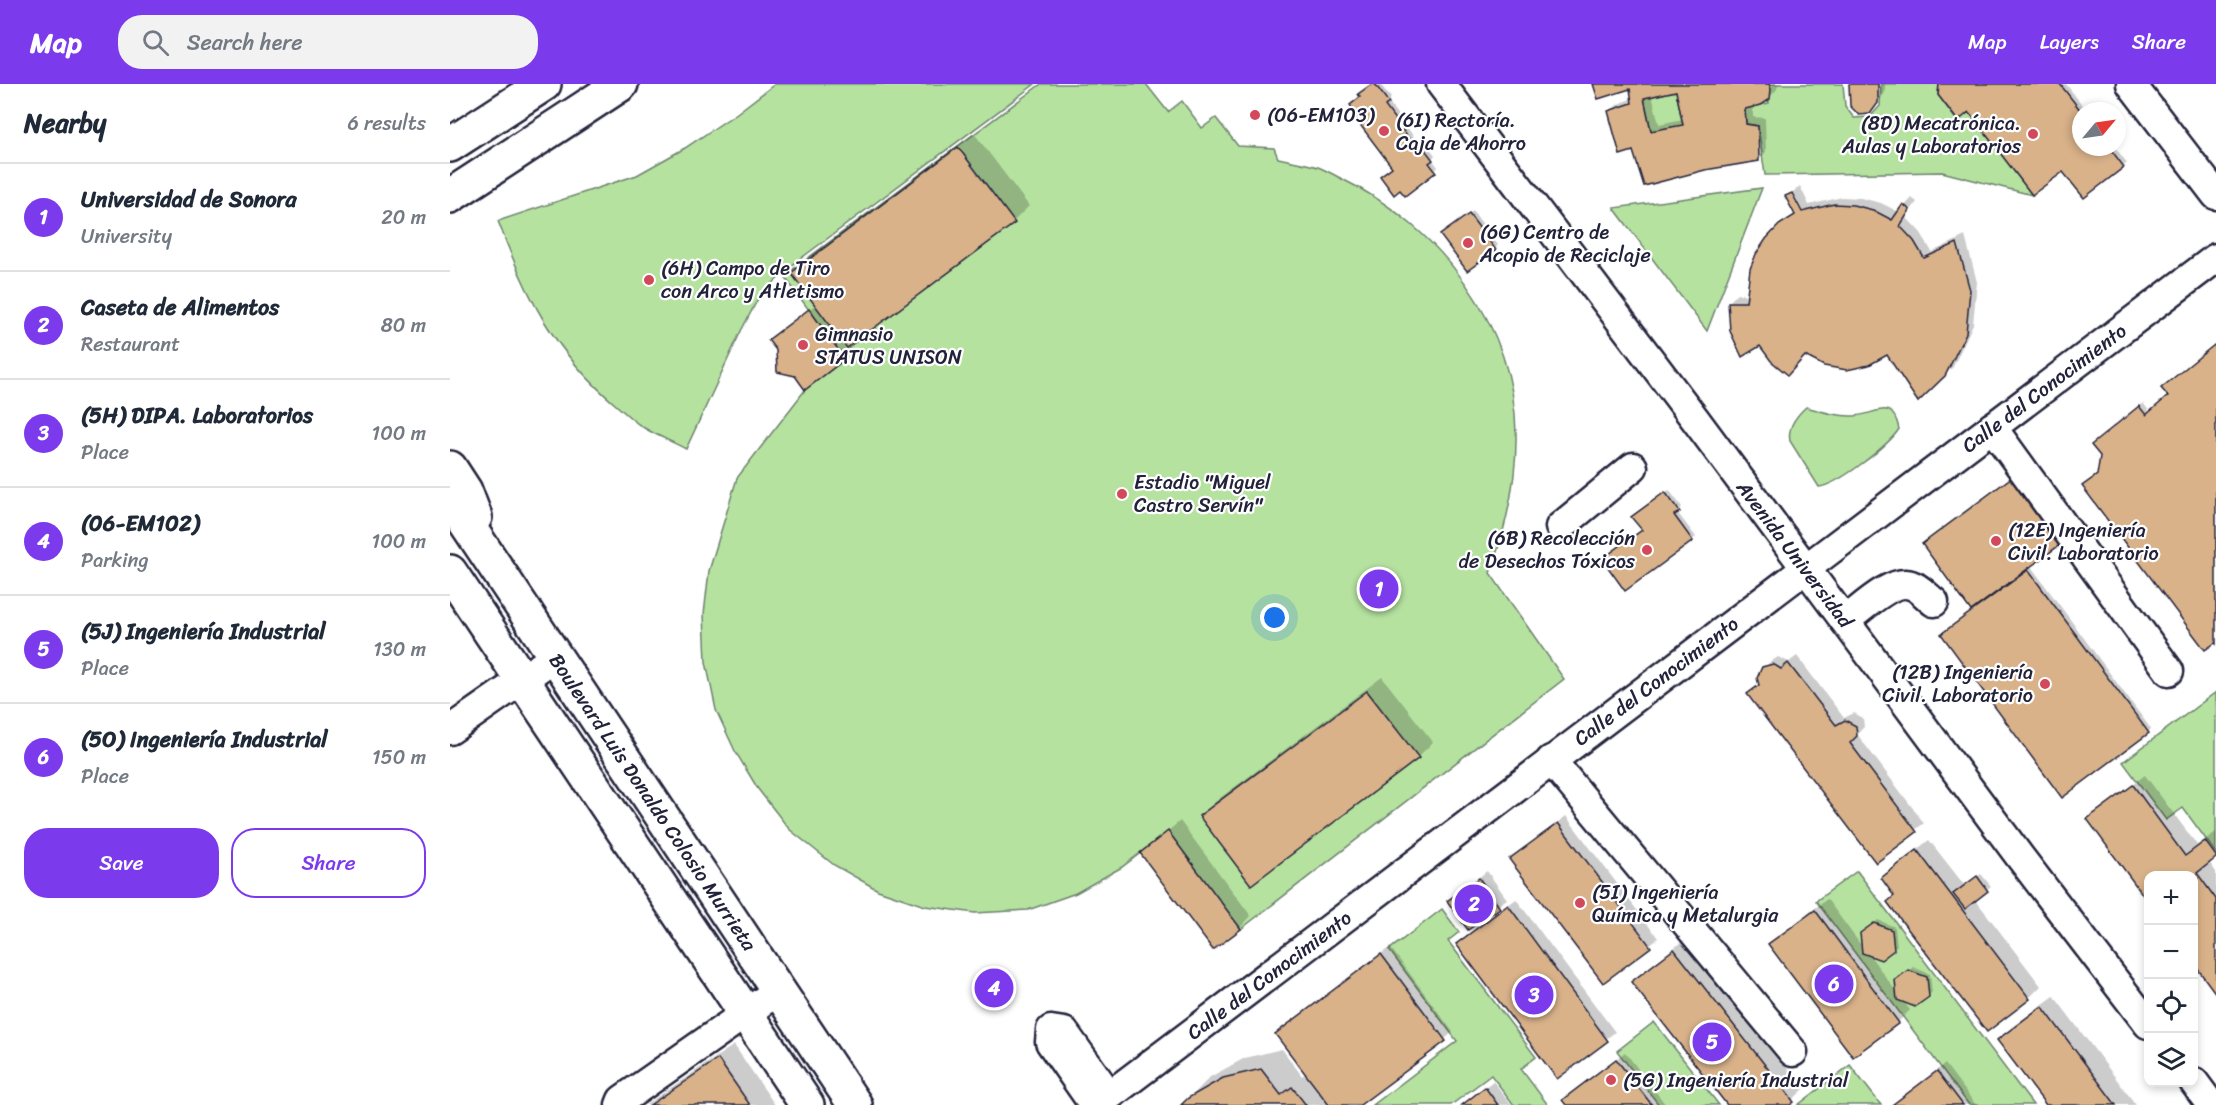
<!DOCTYPE html>
<meta charset="utf-8">
<style>
body{margin:0;font-family:Sriracha,sans-serif;background:#f2f2f3;color:#1f2937}
.controls{position:absolute;right:18px;bottom:18px;display:grid;overflow:hidden;border-radius:12px;box-shadow:0 3px 9px #0003}
.controls button{width:54px;height:54px;display:grid;place-items:center;padding:0;border:0;border-bottom:2px solid #e0e1e3;background:#fff;color:#1f2937;font:30px sans-serif}
.compass{position:absolute;left:1622px;top:18px;width:54px;height:54px;border-radius:50%;background:#fff;box-shadow:0 3px 9px #0003;rotate:61deg}
.you{position:absolute;left:825px;top:534px;width:21px;height:21px;margin:-15px;border:4px solid #fff;border-radius:50%;background:#1a73e8;box-shadow:0 0 0 9px #1a73e833}
.badge{display:grid;place-items:center;width:39px;height:39px;border-radius:50%;background:#7c3aed;color:#fff;font-size:20px;font-weight:700}
.pin{position:absolute;translate:-50% -50%;border:3px solid #fff;box-shadow:0 2px 6px #0006}
.list{margin:0;padding:0;list-style:none}
h2{display:flex;justify-content:space-between;align-items:center;height:78px;margin:0;padding:0 24px;font-size:26px}
h2 small{font-size:20px;font-weight:400;color:#747a83}
.list li{display:grid;grid-template-columns:39px 1fr auto;gap:18px;align-items:center;box-sizing:border-box;height:108px;padding:0 24px;border-top:2px solid #e0e1e3}
.list b{display:block;font-size:22px;white-space:nowrap}
.list p{margin:0;font-size:20px;white-space:nowrap;color:#747a83}
.list em{font-size:20px;font-style:normal;color:#747a83}
.actions{display:flex;gap:12px;padding:18px 24px}
.actions a{flex:1;padding:14px 0;border:2px solid #7c3aed;border-radius:24px;text-align:center;font-size:21px;color:#7c3aed}
.actions .main{background:#7c3aed;color:#fff}
.icon{flex:none;width:33px;height:33px;fill:none;stroke:currentColor;stroke-width:2;stroke-linecap:round;stroke-linejoin:round}
.map{position:relative;flex:none;width:1766px;height:1021px;overflow:hidden}
header{display:flex;align-items:center;gap:36px;box-sizing:border-box;height:84px;padding:0 30px;background:#7c3aed;color:#fff}
header strong{font-size:28px}
nav{display:flex;gap:33px;margin-inline-start:auto;font-size:21px}
.search{width:420px;height:54px;background:#f2f2f3;display:flex;align-items:center;gap:15px;box-sizing:border-box;padding:0 21px;border-radius:24px;color:#747a83;font-size:22px}
main{display:flex}
aside{flex:1;background:#fff}
.map>svg:first-child{display:block}
.green{fill:#b6e2a0;stroke:#6c826e;stroke-width:1.5}
.shadow{fill:#0003;fill-rule:evenodd}
.building{fill:#d9b28a;stroke:#22223b;stroke-width:1.5;fill-rule:evenodd}
.lines{fill:none;stroke-linecap:round;stroke-linejoin:round}
.minor-casing{stroke:#22223b;stroke-width:33}
.major-casing{stroke:#22223b;stroke-width:38}
.minor{stroke:#fff;stroke-width:28}
.major{stroke:#fff;stroke-width:33}
.poi-dot{fill:#d1495b;stroke:#fff;stroke-width:2}
.labels{text-anchor:middle;stroke-width:4.5;stroke-linejoin:round;paint-order:stroke}
.poi-label{font-size:20px;fill:#22223b;stroke:#fff;text-anchor:start}
.street-label{font-size:20px;fill:#22223b;stroke:#fff}
</style>
<header>
<strong>Map</strong>
<div class="search"><svg class="icon" aria-label="search" viewBox="0 0 24 24"><circle cx="10" cy="10" r="6"/><path d="M15 15l6 6"/></svg>Search here</div>
<nav><a>Map</a><a>Layers</a><a>Share</a></nav>
</header>
<main>
<aside>
<h2>Nearby<small>6 results</small></h2>
<ul class="list">
<li><span class="badge">1</span><div><b>Universidad de Sonora</b><p>University</p></div><em>20 m</em></li>
<li><span class="badge">2</span><div><b>Caseta de Alimentos</b><p>Restaurant</p></div><em>80 m</em></li>
<li><span class="badge">3</span><div><b>(5H) DIPA. Laboratorios</b><p>Place</p></div><em>100 m</em></li>
<li><span class="badge">4</span><div><b>(06-EM102)</b><p>Parking</p></div><em>100 m</em></li>
<li><span class="badge">5</span><div><b>(5J) Ingeniería Industrial</b><p>Place</p></div><em>130 m</em></li>
<li><span class="badge">6</span><div><b>(5O) Ingeniería Industrial</b><p>Place</p></div><em>150 m</em></li>
</ul>
<div class="actions"><a class="main">Save</a><a>Share</a></div>
</aside>
<div class="map">
<svg width="1766" height="1021" viewBox="0 0 1766 1021">
<rect width="100%" height="100%" fill="#fff"/>
<filter id="ink" filterUnits="userSpaceOnUse"><feTurbulence type="fractalNoise" baseFrequency=".0167" numOctaves="2"/><feDisplacementMap in="SourceGraphic" scale="12" xChannelSelector="R" yChannelSelector="G"/><feConvolveMatrix kernelMatrix="1 2 1 2 8 2 1 2 1" color-interpolation-filters="sRGB"/></filter>
<g filter="url(#ink)">
<g class="green">
<path d="M325,0H585L346,178L310,211L291,247L236,365C221,357 205,351 191,342C182,336 174,328 166,321C104,268 76,212 48,137L187,91L235,64L287,29Z"/>
<path d="M591,0H696L718,28L732,17L752,44L766,34L788,62L824,64L828,74C841,77 855,79 868,83C876,86 884,91 892,95C989,142 1065,240 1066,350C1067,398 1056,444 1040,489L1114,595L791,845L718,748L672,783L626,809L578,826L525,829L475,822L428,806L384,781L339,745L308,705L285,667L266,626L256,578L254,530L259,487L287,394L355,306L395,275L334,192Z"/>
<path d="M1317,0H1393L1395,22L1404,34L1420,33L1430,22L1431,0H1489L1488,11L1507,37L1519,28L1582,111L1492,88L1315,91L1308,42L1296,40L1295,25L1319,19Z"/>
<path d="M1226,7L1233,41L1201,47L1194,14Z"/>
<path d="M1312,104L1257,247L1164,124Z"/>
<path d="M1356,323C1371,327 1388,333 1404,332C1426,331 1442,312 1449,345C1439,361 1388,401 1369,403L1340,357C1337,343 1346,332 1356,323Z"/>
<path d="M1766,608V769L1733,724L1716,736L1673,678Z"/>
<path d="M1407,787L1583,1021H1519L1366,817Z"/>
<path d="M992,825L1009,848L998,857L1086,973L1071,985L1098,1021H1064L1041,991L1001,1021H923L1007,957L939,866Z"/>
<path d="M1204,938L1269,1021H1209L1167,967Z"/>
<path d="M1400,981L1431,1021H1348Z"/>
</g>
<g class="shadow">
<path d="M923,0H930L941,14L938,18L970,61L974,57L985,71L982,75L988,83L985,87L943,83L910,32Z"/>
<path d="M1145,0H1328L1327,5L1319,14L1303,22V33L1315,34L1316,68L1309,76L1254,85L1184,65L1160,28L1168,20L1183,14L1182,3ZM1227,6L1233,35L1209,40L1202,11Z"/>
<path d="M1401,0H1435V9L1420,28Z"/>
<path d="M1490,0H1616L1637,27H1631V63H1665L1677,79L1673,82L1614,85L1519,26Z"/>
<path d="M524,49L579,122L564,137L399,262L402,266L394,274L355,304L320,256L366,220L343,189L358,174Z"/>
<path d="M1350,102L1359,121L1392,113L1411,114L1431,119L1449,128L1462,114L1467,118L1456,133L1471,149L1482,168L1515,152L1527,198L1523,240L1503,283L1468,316L1437,269L1279,218L1287,210L1299,211L1317,156L1346,129L1337,113Z"/>
<path d="M1023,127L1048,161L1045,165L996,148Z"/>
<path d="M1766,260V558L1648,390L1651,372L1646,358L1693,319L1700,328L1720,312L1716,300Z"/>
<path d="M1219,406L1232,423L1227,428L1246,453L1242,456L1193,446L1187,429Z"/>
<path d="M1474,460L1580,481L1701,645L1698,648L1523,527Z"/>
<path d="M1347,572L1394,634L1404,629L1413,634L1414,643L1407,650L1474,739L1426,777L1311,600V587L1319,579L1328,573L1339,578Z"/>
<path d="M932,593L983,658L968,673L751,732L766,717Z"/>
<path d="M1695,691L1747,761L1766,748V773L1759,778L1766,788V908L1744,877V792H1698V816L1639,735L1651,724Z"/>
<path d="M1116,732L1208,854L1153,897L1061,775Z"/>
<path d="M730,737L801,832L790,844L692,769Z"/>
<path d="M1479,756L1515,802L1531,790L1541,802L1525,815L1591,902L1579,914L1537,946L1433,794L1444,783Z"/>
<path d="M1037,787L1057,815L1018,844L999,817Z"/>
<path d="M1066,815L1165,948L1107,993L1008,860Z"/>
<path d="M1377,815L1413,864L1416,845L1428,836L1445,843L1447,861L1443,865L1418,869L1448,910L1451,893L1463,883L1480,890L1482,908L1478,912L1453,917L1460,926L1448,938L1404,971L1320,860L1332,849Z"/>
<path d="M1236,854L1354,1005L1337,1021H1279L1183,898Z"/>
<path d="M940,863L1003,948L995,955L908,1021H733L760,993L795,974L832,965L852,992L856,989L827,950Z"/>
<path d="M1604,912L1686,1021H1598L1549,956L1561,944Z"/>
<path d="M284,961L325,1021H196L197,1020Z"/>
<path d="M1175,968L1216,1021H1118L1122,1009Z"/>
<path d="M1495,980L1526,1021H1444L1450,1014Z"/>
<path d="M1043,997L1062,1021H1012Z"/>
</g>
<g class="building">
<path d="M922,0H925L939,19L935,22L965,63L970,59L983,76L979,79L986,88L955,112L950,106L944,111L930,92L942,83L905,34L908,32L900,21L910,13L908,10Z"/>
<path d="M1143,0H1319L1321,5L1320,15L1311,21L1295,25L1296,40L1308,42L1309,77L1255,86L1194,102L1183,67L1170,71L1158,27L1182,19L1180,5L1148,15ZM1226,7L1233,41L1201,47L1194,14Z"/>
<path d="M1399,0H1428V19L1420,30L1409,31L1400,22Z"/>
<path d="M1489,0H1610L1631,27V63H1659L1674,83L1634,114L1613,88L1582,111L1519,28L1508,37L1488,11Z"/>
<path d="M508,63L565,139L397,264L341,189Z"/>
<path d="M1342,109L1352,128L1384,120L1403,121L1423,126L1442,136L1453,120L1460,126L1450,142L1464,157L1474,174L1507,159L1520,206L1516,249L1495,292L1468,318L1437,271L1419,281L1397,286L1374,282L1355,272L1338,291L1321,277L1310,262L1292,273L1280,247L1278,218H1296L1300,185L1306,170L1316,155L1329,141L1345,131L1335,112Z"/>
<path d="M1019,130L1046,166L1017,187L990,151Z"/>
<path d="M359,225L395,275L355,306L345,292L327,288L326,266L318,256Z"/>
<path d="M1764,261L1766,264V560L1765,559L1755,566L1632,402L1647,391L1650,372L1641,361L1689,322L1696,331L1718,312L1711,304Z"/>
<path d="M1570,387L1619,454L1521,527L1472,460Z"/>
<path d="M1215,408L1230,428L1224,431L1243,457L1175,507L1152,475L1192,446L1181,433Z"/>
<path d="M1578,486L1699,649L1612,714L1491,550Z"/>
<path d="M1338,579L1386,641L1395,636L1406,642L1407,652L1400,659L1467,748L1426,779L1297,610L1309,601L1307,594L1312,583L1323,580L1331,585Z"/>
<path d="M917,607L969,674L801,801L749,732Z"/>
<path d="M1683,701L1735,772L1755,757L1766,772V774L1747,789L1766,815V910L1744,880V792H1698V818L1637,735Z"/>
<path d="M1108,739L1201,863L1153,899L1059,775Z"/>
<path d="M718,747L791,845L763,866L690,769Z"/>
<path d="M1467,766L1580,915L1537,948L1437,818L1444,812L1431,794Z"/>
<path d="M1527,792L1538,807L1515,825L1503,810Z"/>
<path d="M1029,794L1050,824L1018,846L997,817Z"/>
<path d="M1058,821L1158,957L1107,995L1006,860Z"/>
<path d="M1365,826L1449,939L1403,973L1318,860Z"/>
<path d="M1424,839L1442,846L1444,866L1431,876L1412,869L1410,849Z"/>
<path d="M1224,865L1344,1018L1340,1021H1277L1181,898Z"/>
<path d="M931,870L996,957L910,1021H879L825,950Z"/>
<path d="M1458,886L1477,893L1479,913L1465,923L1447,916L1445,896Z"/>
<path d="M1592,922L1666,1021H1596L1547,956Z"/>
<path d="M268,975L300,1021H200Z"/>
<path d="M1166,975L1202,1021H1116L1112,1016Z"/>
<path d="M811,985L831,1011L842,1003L856,1021H731L738,1014L773,994Z"/>
<path d="M1487,987L1513,1021H1442Z"/>
<path d="M1035,1003L1048,1021H1012Z"/>
</g>
<g class="lines">
<defs>
<g id="minor">
<path d="M991,0L1245,335L1570,773L1698,940"/>
<path d="M1681,0L1766,111"/>
<path d="M1542,343L1719,587"/>
<path d="M1110,443L1183,383"/>
<path d="M1395,537C1410,526 1442,494 1461,501C1469,503 1477,513 1484,518"/>
<path d="M0,646L106,572"/>
<path d="M1101,676L1343,968"/>
<path d="M1744,998L1761,1021"/>
<path d="M170,1021L172,1016L329,906"/>
<path d="M644,1021L600,958L601,946L614,948L659,1011"/>
<path d="M647,1021L1766,174"/>
</g>
<g id="major">
<path d="M0,61L94,0"/>
<path d="M0,112L171,0"/>
<path d="M0,384L15,407L25,433"/>
<path d="M0,415L405,1021"/>
<path d="M0,488L357,1021"/>
</g>
</defs>
<use href="#minor" class="minor-casing"/>
<use href="#major" class="major-casing"/>
<use href="#minor" class="minor"/>
<use href="#major" class="major"/>
</g>
</g>
<g class="poi-dot">
<circle cx="805" cy="31" r="6"/>
<circle cx="934" cy="47" r="6"/>
<circle cx="1583" cy="50" r="6"/>
<circle cx="1018" cy="159" r="6"/>
<circle cx="199" cy="196" r="6"/>
<circle cx="353" cy="261" r="6"/>
<circle cx="672" cy="410" r="6"/>
<circle cx="1546" cy="457" r="6"/>
<circle cx="1197" cy="466" r="6"/>
<circle cx="1595" cy="600" r="6"/>
<circle cx="1130" cy="819" r="6"/>
<circle cx="1161" cy="996" r="6"/>
</g>
<g class="labels">
<g class="poi-label">
<text x="817" y="38">(06-EM103)</text>
<text x="946" y="43">(6I) Rectoría.<tspan x="946" dy="23">Caja de Ahorro</tspan></text>
<text x="1571" y="46" text-anchor="end">(8D) Mecatrónica.<tspan x="1571" dy="23">Aulas y Laboratorios</tspan></text>
<text x="1030" y="155">(6G) Centro de<tspan x="1030" dy="23">Acopio de Reciclaje</tspan></text>
<text x="211" y="191">(6H) Campo de Tiro<tspan x="211" dy="23">con Arco y Atletismo</tspan></text>
<text x="365" y="257">Gimnasio<tspan x="365" dy="23">STATUS UNISON</tspan></text>
<text x="684" y="405">Estadio "Miguel<tspan x="684" dy="23">Castro Servín"</tspan></text>
<text x="1558" y="453">(12E) Ingeniería<tspan x="1558" dy="23">Civil. Laboratorio</tspan></text>
<text x="1185" y="461" text-anchor="end">(6B) Recolección<tspan x="1185" dy="23">de Desechos Tóxicos</tspan></text>
<text x="1583" y="595" text-anchor="end">(12B) Ingeniería<tspan x="1583" dy="23">Civil. Laboratorio</tspan></text>
<text x="1142" y="815">(5I) Ingeniería<tspan x="1142" dy="23">Química y Metalurgia</tspan></text>
<text x="1173" y="1003">(5G) Ingeniería Industrial</text>
</g>
<g class="street-label">
<text transform="translate(1594 304) rotate(-37)" y="7">Calle del Conocimiento</text>
<text transform="translate(1345 470) rotate(53)" y="7">Avenida Universidad</text>
<text transform="translate(1206 597) rotate(-37)" y="7">Calle del Conocimiento</text>
<text transform="translate(203 718) rotate(56)" y="7">Boulevard Luis Donaldo Colosio Murrieta</text>
<text transform="translate(819 891) rotate(-37)" y="7">Calle del Conocimiento</text>
</g>
</g>
</svg>
<div class="controls">
<button>+</button>
<button>−</button>
<button><svg class="icon" aria-label="locate" viewBox="0 0 24 24"><circle cx="12" cy="12" r="6"/><path d="M12 2v4M12 18v4M2 12h4M18 12h4"/></svg></button>
<button><svg class="icon" aria-label="layers" viewBox="0 0 24 24"><path d="M12 4l9 5-9 5-9-5zM3 14l9 5 9-5"/></svg></button>
</div>
<svg class="compass" viewBox="-18 -18 36 36"><path d="M0-13l5 13h-10z" fill="#e53935"/><path d="M0 13l5-13h-10z" fill="#747a83"/></svg>
<div class="you"></div>
<div class="pin badge" style="left:929px;top:505px">1</div>
<div class="pin badge" style="left:1024px;top:820px">2</div>
<div class="pin badge" style="left:1084px;top:911px">3</div>
<div class="pin badge" style="left:544px;top:904px">4</div>
<div class="pin badge" style="left:1262px;top:958px">5</div>
<div class="pin badge" style="left:1384px;top:900px">6</div>
</div>
</main>
